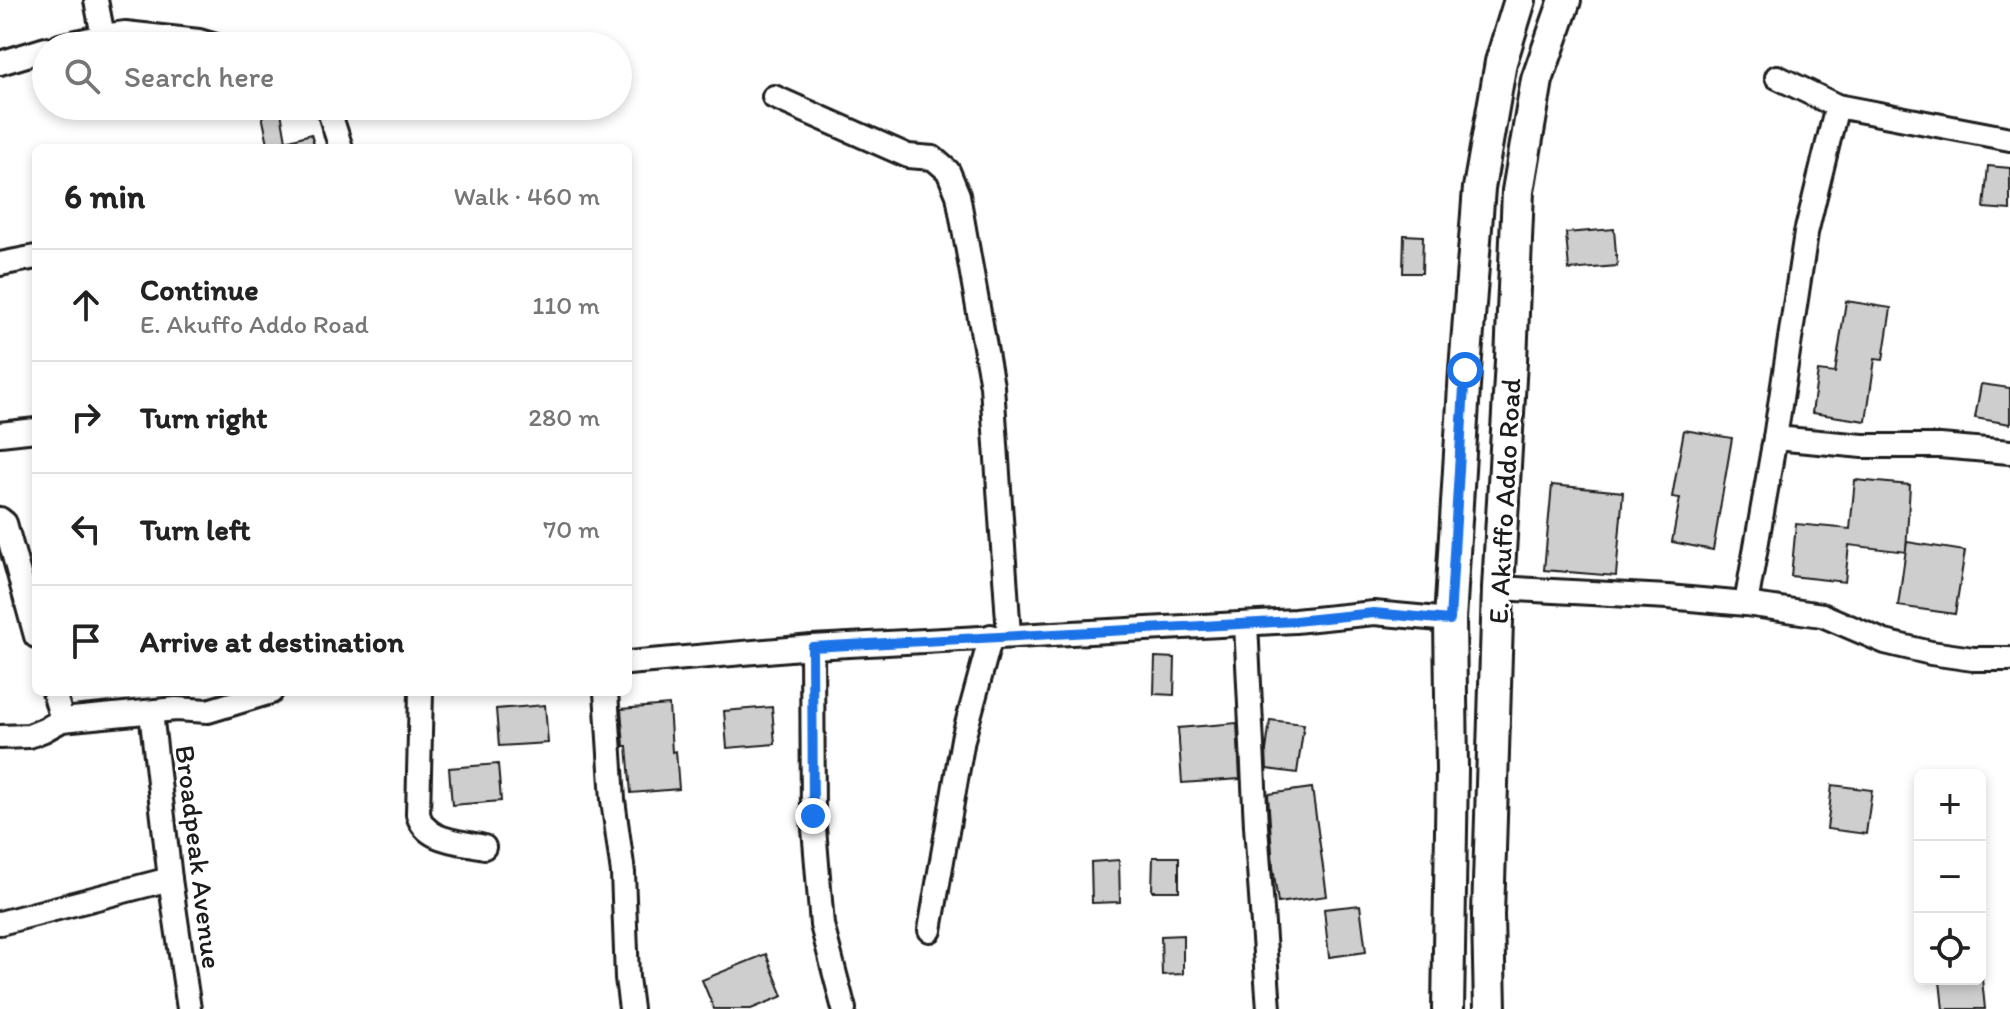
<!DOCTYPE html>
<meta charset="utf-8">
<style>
body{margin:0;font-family:Itim,sans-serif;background:#f6f6f6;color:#222}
.controls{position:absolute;right:24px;bottom:24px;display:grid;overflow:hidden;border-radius:12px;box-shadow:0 4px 12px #0003}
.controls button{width:72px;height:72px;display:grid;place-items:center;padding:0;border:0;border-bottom:2px solid #e0e0e0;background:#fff;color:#222;font:40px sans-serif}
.stop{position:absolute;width:24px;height:24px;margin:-18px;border:6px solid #1a73e8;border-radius:50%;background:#fff}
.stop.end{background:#1a73e8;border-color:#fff;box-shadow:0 2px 8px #0008}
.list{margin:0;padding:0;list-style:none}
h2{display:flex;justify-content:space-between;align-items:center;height:104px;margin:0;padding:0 32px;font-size:34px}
h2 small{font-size:26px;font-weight:400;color:#767676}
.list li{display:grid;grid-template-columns:52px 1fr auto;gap:24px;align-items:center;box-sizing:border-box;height:112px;padding:0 32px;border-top:2px solid #e0e0e0}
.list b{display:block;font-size:30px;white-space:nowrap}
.list p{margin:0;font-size:26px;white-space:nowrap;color:#767676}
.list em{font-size:26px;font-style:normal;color:#767676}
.icon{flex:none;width:44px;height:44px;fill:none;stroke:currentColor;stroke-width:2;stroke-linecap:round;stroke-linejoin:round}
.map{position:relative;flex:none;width:2010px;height:1009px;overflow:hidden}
.search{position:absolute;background:#fff;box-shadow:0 4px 12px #0003;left:32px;top:32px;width:600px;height:88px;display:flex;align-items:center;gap:20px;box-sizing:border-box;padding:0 28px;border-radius:44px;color:#767676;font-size:30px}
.panel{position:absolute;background:#fff;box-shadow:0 4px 12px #0003;left:32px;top:144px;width:600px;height:552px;border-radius:12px}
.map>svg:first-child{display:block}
.building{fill:#cecece;stroke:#1c1c1c;stroke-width:2}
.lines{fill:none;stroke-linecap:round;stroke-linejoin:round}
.minor-casing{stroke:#1c1c1c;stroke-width:28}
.major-casing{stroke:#1c1c1c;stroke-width:36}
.minor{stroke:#fff;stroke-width:22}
.major{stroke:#fff;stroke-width:30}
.route{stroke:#1a73e8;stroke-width:10}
.labels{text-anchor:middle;stroke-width:6;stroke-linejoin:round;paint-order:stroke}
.street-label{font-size:28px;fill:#1c1c1c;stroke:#fff}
</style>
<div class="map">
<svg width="2010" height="1009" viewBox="0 0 2010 1009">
<rect width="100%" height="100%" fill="#fff"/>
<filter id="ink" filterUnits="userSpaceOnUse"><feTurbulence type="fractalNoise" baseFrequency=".0125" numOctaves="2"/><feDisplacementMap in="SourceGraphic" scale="16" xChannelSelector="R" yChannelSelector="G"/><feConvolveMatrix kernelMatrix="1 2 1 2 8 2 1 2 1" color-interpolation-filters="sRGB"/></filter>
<g filter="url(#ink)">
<g class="building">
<path d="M260,106H280L286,141L311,134L315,148H269Z"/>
<path d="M1988,166L2010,168V210L1984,208Z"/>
<path d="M1614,229L1617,266L1569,270L1566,233Z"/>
<path d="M1404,235L1423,236L1422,273H1403Z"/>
<path d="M1846,301L1891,308L1883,360L1875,359L1866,421L1812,413L1818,371L1835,373Z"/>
<path d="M1981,384L2010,388V424L1975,418Z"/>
<path d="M1684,430L1732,438L1713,550L1672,542L1680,498L1672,497Z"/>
<path d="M1855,480L1910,485L1906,552L1849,545L1845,582L1791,576L1796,524L1850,529Z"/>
<path d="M1552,485L1623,492L1616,576L1544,570Z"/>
<path d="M1907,542L1965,551L1955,614L1898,606Z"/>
<path d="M1155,657L1175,658L1174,695L1154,694Z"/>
<path d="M545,705L548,743L499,746L496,709Z"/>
<path d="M669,705L672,752L676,751L679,789L631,793L627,746H624L621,709Z"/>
<path d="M772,707L775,744L727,748L724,711Z"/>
<path d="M1270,720L1304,724L1297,773L1267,769L1266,751Z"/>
<path d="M1237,723L1240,779L1182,783L1178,728Z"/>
<path d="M498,764L501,801L452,805L449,768Z"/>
<path d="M1832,785L1872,790L1866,834L1827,829Z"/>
<path d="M1312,788L1327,896L1278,903L1273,867L1268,794Z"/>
<path d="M1153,857H1179V891H1152Z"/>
<path d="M1119,860L1120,902L1092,903L1091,862Z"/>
<path d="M1360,905L1366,952L1329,957L1324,909Z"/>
<path d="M1183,935V974L1162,975L1161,936Z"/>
<path d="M766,954L783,996L751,1009H714L702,980Z"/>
<path d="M1960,979H1982L1985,1009H1943L1940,981Z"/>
</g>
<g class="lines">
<defs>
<g id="minor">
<path d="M96,0L103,36"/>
<path d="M60,46L103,36L125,33L199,41L216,46"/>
<path d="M0,63L46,49"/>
<path d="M1777,77L1837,106L2010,139"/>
<path d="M774,97L908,156L933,158L948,171L958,195L992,386L1009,635"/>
<path d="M326,106L330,114L341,148"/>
<path d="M0,264L36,257"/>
<path d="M0,434L36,430"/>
<path d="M1775,438L1863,446H1940L2010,452"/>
<path d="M0,519L5,523L36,636"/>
<path d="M1498,588L1668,597L1746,604L1822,615L1885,642L1931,653L1973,659H2010"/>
<path d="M1746,604L1775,438L1806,233L1837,106"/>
<path d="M1246,624L1256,826L1269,1009"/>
<path d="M812,647L813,816L822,925L844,1009"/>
<path d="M628,663L812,647L1295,621L1374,613L1450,620"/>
<path d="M54,692L62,720"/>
<path d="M421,692L418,814C425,842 459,841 484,847"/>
<path d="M606,692L613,800L623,873L627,978L631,1009"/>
<path d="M151,712L170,879L189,1009"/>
<path d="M0,737L29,736L44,730L62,720L176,709L208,711L271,692"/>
<path d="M0,923L170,879"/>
<path d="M930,930L963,739L991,636"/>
</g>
<g id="major">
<path d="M1448,1009L1452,770L1450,620L1465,370L1479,188L1501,62L1520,0"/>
<path d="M1490,1009L1488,915L1498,588L1511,361L1518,191L1537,80L1565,0"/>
</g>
</defs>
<use href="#minor" class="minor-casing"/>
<use href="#major" class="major-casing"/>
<use href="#minor" class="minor"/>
<use href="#major" class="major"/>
</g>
</g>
<g class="lines" filter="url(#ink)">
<path class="route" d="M813,816L812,647L1295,621L1374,613L1450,620L1465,370"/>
</g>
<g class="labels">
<g class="street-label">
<text transform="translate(1504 501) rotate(-87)" y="10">E. Akuffo Addo Road</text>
<text transform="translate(199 857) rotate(83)" y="10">Broadpeak Avenue</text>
</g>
</g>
</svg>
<div class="controls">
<button>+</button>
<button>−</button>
<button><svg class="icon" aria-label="locate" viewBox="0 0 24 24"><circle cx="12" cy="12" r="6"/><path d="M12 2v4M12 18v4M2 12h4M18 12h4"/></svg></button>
</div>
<div class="stop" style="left:1465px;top:370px"></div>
<div class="stop end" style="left:813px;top:816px"></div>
<div class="search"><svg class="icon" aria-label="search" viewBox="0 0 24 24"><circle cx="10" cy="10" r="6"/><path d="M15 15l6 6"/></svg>Search here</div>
<section class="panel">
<h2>6 min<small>Walk · 460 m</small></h2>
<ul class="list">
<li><svg class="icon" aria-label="ahead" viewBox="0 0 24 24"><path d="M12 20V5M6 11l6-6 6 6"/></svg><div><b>Continue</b><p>E. Akuffo Addo Road</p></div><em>110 m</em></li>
<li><svg class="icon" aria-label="right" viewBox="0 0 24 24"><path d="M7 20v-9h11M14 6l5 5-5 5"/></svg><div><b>Turn right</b></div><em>280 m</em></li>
<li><svg class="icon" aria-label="left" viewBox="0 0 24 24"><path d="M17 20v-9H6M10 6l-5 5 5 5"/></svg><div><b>Turn left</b></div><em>70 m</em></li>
<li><svg class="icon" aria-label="arrive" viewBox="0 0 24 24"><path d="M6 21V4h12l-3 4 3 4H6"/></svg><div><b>Arrive at destination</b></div></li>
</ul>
</section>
</div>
